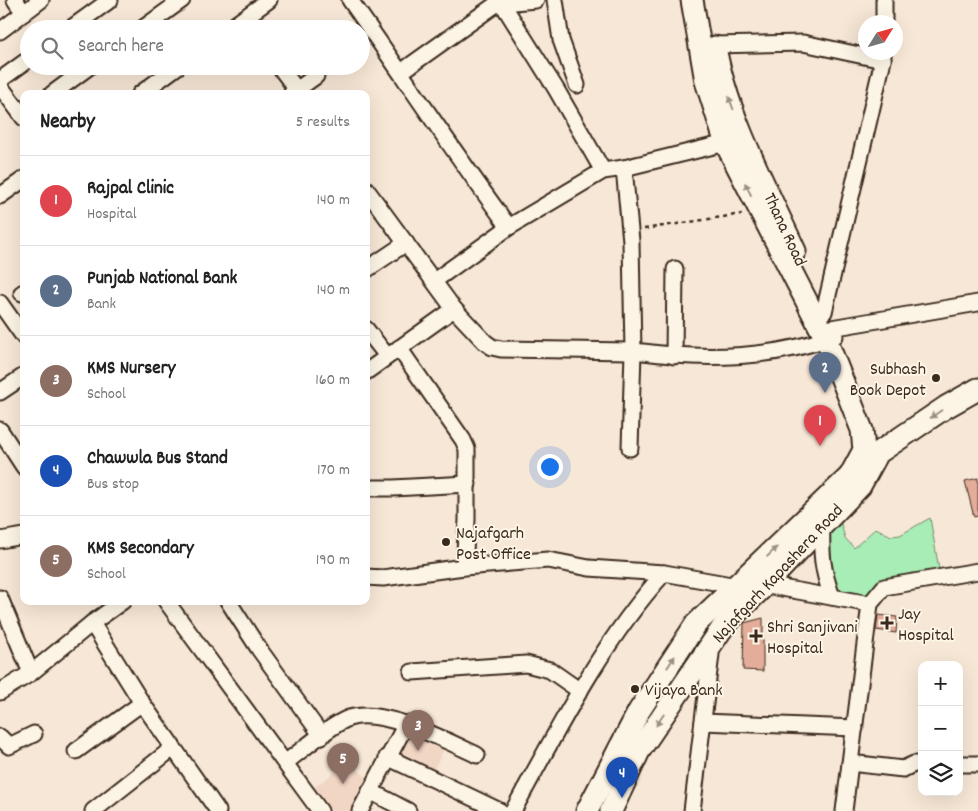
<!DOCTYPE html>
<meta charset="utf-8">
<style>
body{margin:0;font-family:Dekko,sans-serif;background:#f6f6f6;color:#222}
.controls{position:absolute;right:15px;bottom:15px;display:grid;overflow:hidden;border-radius:10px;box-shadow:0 5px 20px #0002}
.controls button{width:45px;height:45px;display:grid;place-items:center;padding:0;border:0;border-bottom:1px solid #e0e0e0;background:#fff;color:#222;font:25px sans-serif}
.compass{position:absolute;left:858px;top:15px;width:45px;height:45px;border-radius:50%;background:#fff;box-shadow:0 5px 20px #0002;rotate:53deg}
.you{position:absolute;left:549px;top:466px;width:18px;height:18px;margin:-12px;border:4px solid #fff;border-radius:50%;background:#1a73e8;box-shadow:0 0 0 8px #1a73e833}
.badge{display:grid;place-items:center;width:32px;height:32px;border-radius:50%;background:#0b8043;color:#fff;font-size:16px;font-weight:700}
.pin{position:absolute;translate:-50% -41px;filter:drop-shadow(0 1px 2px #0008)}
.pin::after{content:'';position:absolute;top:26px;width:18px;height:15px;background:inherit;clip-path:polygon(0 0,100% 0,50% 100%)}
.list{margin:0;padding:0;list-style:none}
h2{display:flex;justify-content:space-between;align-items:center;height:65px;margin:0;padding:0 20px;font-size:21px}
h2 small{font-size:16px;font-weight:400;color:#767676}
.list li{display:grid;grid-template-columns:32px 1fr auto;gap:15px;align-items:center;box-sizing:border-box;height:90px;padding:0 20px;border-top:1px solid #e0e0e0}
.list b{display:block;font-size:19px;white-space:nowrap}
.list p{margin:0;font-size:16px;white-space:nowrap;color:#767676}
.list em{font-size:16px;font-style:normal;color:#767676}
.icon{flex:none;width:28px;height:28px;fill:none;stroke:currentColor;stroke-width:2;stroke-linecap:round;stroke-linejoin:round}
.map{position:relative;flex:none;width:978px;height:811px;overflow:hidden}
.search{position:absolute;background:#fff;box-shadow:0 5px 20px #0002;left:20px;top:20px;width:350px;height:55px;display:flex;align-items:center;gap:12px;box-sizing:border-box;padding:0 18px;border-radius:28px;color:#767676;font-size:19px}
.panel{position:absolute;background:#fff;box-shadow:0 5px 20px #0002;left:20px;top:90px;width:350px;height:515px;border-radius:10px}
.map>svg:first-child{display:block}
.built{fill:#f1d6c4}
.green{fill:#a8ecb6;stroke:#728b6a}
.building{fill:#e4ad9a;stroke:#3b2a1e}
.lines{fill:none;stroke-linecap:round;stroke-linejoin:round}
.street-casing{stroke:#3b2a1e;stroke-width:19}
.secondary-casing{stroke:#3b2a1e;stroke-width:25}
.path{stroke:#3b2a1e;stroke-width:2.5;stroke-dasharray:4 4;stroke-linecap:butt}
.street{stroke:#fcf5e5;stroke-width:15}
.secondary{stroke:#fcf5e5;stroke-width:21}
.oneway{fill:#9c9082}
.poi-dot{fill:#3b2a1e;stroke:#fcf5e5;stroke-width:2}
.labels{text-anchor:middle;stroke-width:4;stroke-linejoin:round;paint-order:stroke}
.street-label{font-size:18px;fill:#3b2a1e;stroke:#fcf5e5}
.poi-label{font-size:18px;fill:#3b2a1e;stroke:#fcf5e5;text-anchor:start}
</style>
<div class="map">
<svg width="978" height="811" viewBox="0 0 978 811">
<rect width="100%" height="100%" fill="#f7e7d6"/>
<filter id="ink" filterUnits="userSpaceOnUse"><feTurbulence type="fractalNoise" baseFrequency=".02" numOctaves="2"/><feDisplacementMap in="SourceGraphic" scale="10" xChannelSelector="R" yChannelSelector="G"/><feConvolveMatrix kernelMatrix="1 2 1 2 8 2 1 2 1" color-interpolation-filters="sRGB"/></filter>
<g filter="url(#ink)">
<g class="built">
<path d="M409,724L445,747L431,775L391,755Z"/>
<path d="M349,762L369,779L355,811H328L312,789Z"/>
</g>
<path class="green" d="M838,514L845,538L854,548L876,528L891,536L900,535L930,518L940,575L884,585L870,603L832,596L822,530Z"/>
<g class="building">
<path d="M978,478V516L974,517L965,481Z"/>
<path d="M878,615L897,617L896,633L876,630Z"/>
<path d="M763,618V671L743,670L744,623Z"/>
</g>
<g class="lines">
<defs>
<g id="street">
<path d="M15,0L24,13"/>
<path d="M350,0C403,75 454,153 509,227"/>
<path d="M555,0L561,40L577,85"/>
<path d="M502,3L556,89L603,171"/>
<path d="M884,22V0"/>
<path d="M70,29L110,0"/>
<path d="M142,29L182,0"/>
<path d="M229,29L269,0"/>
<path d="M0,31L41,0"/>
<path d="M714,45L803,43L883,60"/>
<path d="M279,66L300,94"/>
<path d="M401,72L495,5L502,3L536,0"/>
<path d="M0,80L29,59"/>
<path d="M0,86L24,118"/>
<path d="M52,94L90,66"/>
<path d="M140,94L178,66"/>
<path d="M291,94L316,76"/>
<path d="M624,168L631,241L633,352L630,448"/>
<path d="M366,189L454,309L485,342L492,347L501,349C544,350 588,350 631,351C645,352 659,354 673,355C727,359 784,355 835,336"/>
<path d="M0,196L24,179"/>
<path d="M366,270L406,243"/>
<path d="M434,281L509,227L603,171L624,168L734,141"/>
<path d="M22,293L24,292"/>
<path d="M0,303L24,337"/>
<path d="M824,312L883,60V52"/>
<path d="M831,328L978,303"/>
<path d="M366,329L387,356"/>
<path d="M399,348L463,440L467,449V520L464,567"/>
<path d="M674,356L675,269"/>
<path d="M366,372L454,309"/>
<path d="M0,392L24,376"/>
<path d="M0,430L24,467"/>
<path d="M366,488H393L468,484"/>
<path d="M822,524C821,554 822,569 832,597"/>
<path d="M0,540L24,536"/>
<path d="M366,577L383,578L464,567L548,560L589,568L664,573L737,586"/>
<path d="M765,585L870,604"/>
<path d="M0,598L31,673"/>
<path d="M166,601L320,811"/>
<path d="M228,601L259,649L322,736"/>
<path d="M92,623L142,703L218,811"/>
<path d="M412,672L526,664L550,670L580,691"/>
<path d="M0,692L31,673L92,623L123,601"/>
<path d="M703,722L855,728"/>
<path d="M0,737L9,746L34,734"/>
<path d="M76,751L142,703"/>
<path d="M387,757L500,811"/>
<path d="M285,763C301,751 332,724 349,718C382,707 447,741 477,755"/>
<path d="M850,763L903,769L914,764H922"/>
<path d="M959,764H978"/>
<path d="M370,791L408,811"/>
<path d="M93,811L173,748"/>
<path d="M360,811L406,724"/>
<path d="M513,811C558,729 601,643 664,573"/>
<path d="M692,811L712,646"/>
<path d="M844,811L870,604L884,587L978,571"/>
</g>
<g id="secondary">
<path d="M715,47C727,116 766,187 795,251"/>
<path d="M587,811L639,711L696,624L850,476L864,450L862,430L826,339L726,144L706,81L692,0"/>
<path d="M611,811L639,751L725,624L765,585L860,486L878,453L946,407L978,389"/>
</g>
</defs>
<use href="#street" class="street-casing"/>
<use href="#secondary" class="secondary-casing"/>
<path class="path" d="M644,229L742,214"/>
<use href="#street" class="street"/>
<use href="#secondary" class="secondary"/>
</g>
<defs><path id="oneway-solid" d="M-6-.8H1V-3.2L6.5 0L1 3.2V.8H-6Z" transform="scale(1.25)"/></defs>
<g class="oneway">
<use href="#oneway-solid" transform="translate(731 103) rotate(-111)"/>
<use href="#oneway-solid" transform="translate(748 189) rotate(-116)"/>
<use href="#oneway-solid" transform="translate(936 414) rotate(145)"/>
<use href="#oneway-solid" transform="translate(772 552) rotate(-44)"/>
<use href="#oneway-solid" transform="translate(671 662) rotate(-57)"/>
<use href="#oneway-solid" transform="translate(660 720) rotate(124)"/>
</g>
</g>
<g class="poi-dot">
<circle cx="936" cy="378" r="5"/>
<circle cx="446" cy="542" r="5"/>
<path d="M884.5 615.5h5v5h5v5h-5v5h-5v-5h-5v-5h5z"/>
<path d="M753.5 628.5h5v5h5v5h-5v5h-5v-5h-5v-5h5z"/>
<circle cx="635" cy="689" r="5"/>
</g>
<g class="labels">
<g class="street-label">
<text transform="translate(786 229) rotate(65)" y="6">Thana Road</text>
<text transform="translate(777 573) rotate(-47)" y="6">Najafgarh Kapashera Road</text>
</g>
<g class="poi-label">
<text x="926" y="374" text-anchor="end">Subhash<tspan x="926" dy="21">Book Depot</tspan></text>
<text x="456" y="538">Najafgarh<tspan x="456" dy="21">Post Office</tspan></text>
<text x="898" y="619">Jay<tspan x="898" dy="21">Hospital</tspan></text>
<text x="767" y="632">Shri Sanjivani<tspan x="767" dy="21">Hospital</tspan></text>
<text x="645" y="695">Vijaya Bank</text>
</g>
</g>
</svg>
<div class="controls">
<button>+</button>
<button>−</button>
<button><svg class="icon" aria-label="layers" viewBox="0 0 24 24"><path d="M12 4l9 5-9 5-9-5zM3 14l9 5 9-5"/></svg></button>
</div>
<svg class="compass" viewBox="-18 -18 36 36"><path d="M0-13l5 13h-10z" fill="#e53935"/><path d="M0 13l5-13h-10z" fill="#767676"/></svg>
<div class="you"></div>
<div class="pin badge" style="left:820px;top:446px;background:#e0444e">1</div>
<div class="pin badge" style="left:825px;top:393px;background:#5c6f8a">2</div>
<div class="pin badge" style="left:418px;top:751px;background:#8d6e63">3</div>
<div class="pin badge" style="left:622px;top:798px;background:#1a4fb4">4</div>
<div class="pin badge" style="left:343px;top:784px;background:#8d6e63">5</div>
<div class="search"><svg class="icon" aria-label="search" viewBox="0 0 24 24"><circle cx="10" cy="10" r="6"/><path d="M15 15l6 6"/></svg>Search here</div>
<section class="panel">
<h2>Nearby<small>5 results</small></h2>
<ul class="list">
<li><span class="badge" style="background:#e0444e">1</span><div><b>Rajpal Clinic</b><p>Hospital</p></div><em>140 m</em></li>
<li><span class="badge" style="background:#5c6f8a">2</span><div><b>Punjab National Bank</b><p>Bank</p></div><em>140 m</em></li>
<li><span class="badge" style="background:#8d6e63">3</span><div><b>KMS Nursery</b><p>School</p></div><em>160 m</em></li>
<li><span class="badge" style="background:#1a4fb4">4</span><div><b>Chawwla Bus Stand</b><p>Bus stop</p></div><em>170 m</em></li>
<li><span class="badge" style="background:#8d6e63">5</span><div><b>KMS Secondary</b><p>School</p></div><em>190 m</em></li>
</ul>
</section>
</div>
